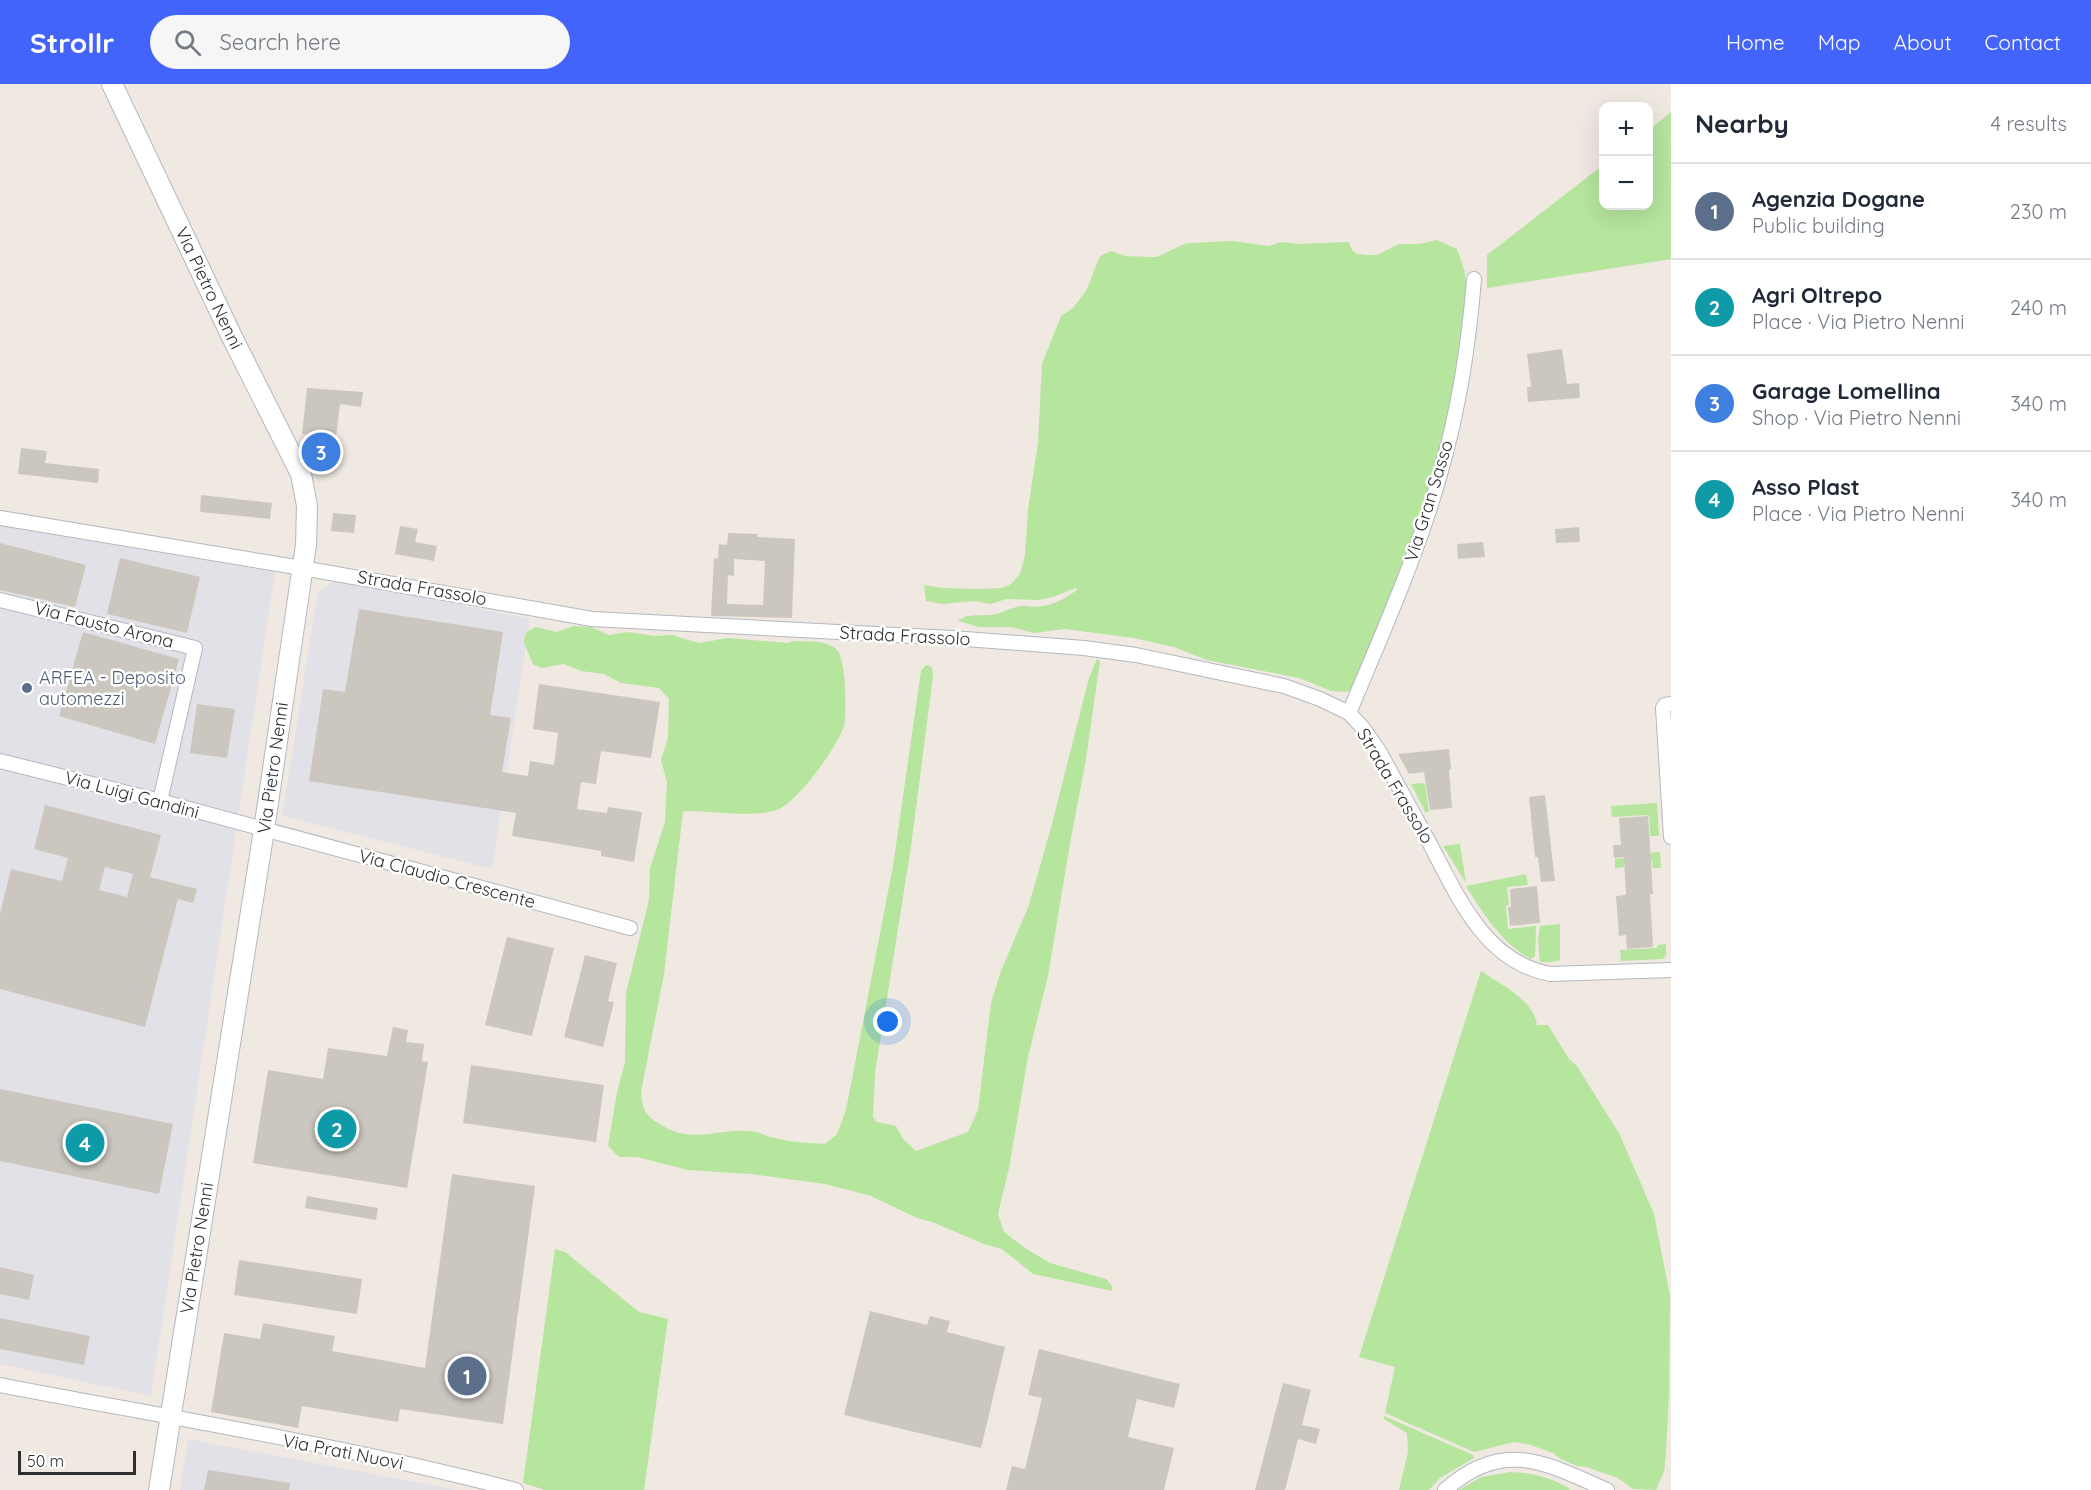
<!DOCTYPE html>
<meta charset="utf-8">
<style>
body{margin:0;font-family:Quicksand,sans-serif;background:#f6f6f7;color:#1f2937}
.controls{position:absolute;right:18px;top:18px;display:grid;overflow:hidden;border-radius:12px;box-shadow:0 6px 24px #0002}
.controls button{width:54px;height:54px;display:grid;place-items:center;padding:0;border:0;border-bottom:2px solid #e0e1e3;background:#fff;color:#1f2937;font:30px sans-serif}
.scale{position:absolute;left:18px;bottom:15px;width:118px;box-sizing:border-box;padding-left:6px;border:3px solid #2e2e2e;border-top:0;font-size:16px;line-height:21px;white-space:nowrap;color:#2e2e2e;-webkit-text-stroke:4px #fff;paint-order:stroke}
.you{position:absolute;left:888px;top:938px;width:21px;height:21px;margin:-15px;border:4px solid #fff;border-radius:50%;background:#1a73e8;box-shadow:0 0 0 9px #1a73e833}
.badge{display:grid;place-items:center;width:39px;height:39px;border-radius:50%;background:#4264fb;color:#fff;font-size:20px;font-weight:700}
.pin{position:absolute;translate:-50% -50%;border:3px solid #fff;box-shadow:0 2px 6px #0006}
.list{margin:0;padding:0;list-style:none}
h2{display:flex;justify-content:space-between;align-items:center;height:78px;margin:0;padding:0 24px;font-size:26px}
h2 small{font-size:20px;font-weight:400;color:#747a83}
.list li{display:grid;grid-template-columns:39px 1fr auto;gap:18px;align-items:center;box-sizing:border-box;height:96px;padding:0 24px;border-top:2px solid #e0e1e3}
.list b{display:block;font-size:22px;white-space:nowrap}
.list p{margin:0;font-size:20px;white-space:nowrap;color:#747a83}
.list em{font-size:20px;font-style:normal;color:#747a83}
.icon{flex:none;width:33px;height:33px;fill:none;stroke:currentColor;stroke-width:2;stroke-linecap:round;stroke-linejoin:round}
.map{position:relative;flex:none;width:1671px;height:1406px;overflow:hidden}
header{display:flex;align-items:center;gap:36px;box-sizing:border-box;height:84px;padding:0 30px;background:#4264fb;color:#fff}
header strong{font-size:28px}
nav{display:flex;gap:33px;margin-inline-start:auto;font-size:21px}
.search{width:420px;height:54px;background:#f6f6f7;display:flex;align-items:center;gap:15px;box-sizing:border-box;padding:0 21px;border-radius:33px;color:#747a83;font-size:22px}
main{display:flex}
aside{flex:1;background:#fff}
.map>svg:first-child{display:block}
.industrial{fill:#e3e1e8}
.green{fill:#b6e59e}
.building{fill:#cbc7bf;fill-rule:evenodd}
.lines{fill:none;stroke-linecap:round;stroke-linejoin:round}
.street-casing{stroke:#b4b7c1;stroke-width:16}
.secondary-casing{stroke:#b4b7c1;stroke-width:22}
.street{stroke:#fff;stroke-width:14}
.secondary{stroke:#fff;stroke-width:20}
.service-dot{fill:#5c6f8a;stroke:#fff;stroke-width:2}
.labels{text-anchor:middle;stroke-width:5;stroke-linejoin:round;paint-order:stroke}
.street-label{font-size:18px;fill:#2e2e2e;stroke:#fff}
.service-label{font-size:18px;fill:#4e5e75;stroke:#fff;text-anchor:start}
</style>
<header>
<strong>Strollr</strong>
<div class="search"><svg class="icon" aria-label="search" viewBox="0 0 24 24"><circle cx="10" cy="10" r="6"/><path d="M15 15l6 6"/></svg>Search here</div>
<nav><a>Home</a><a>Map</a><a>About</a><a>Contact</a></nav>
</header>
<main>
<div class="map">
<svg width="1671" height="1406" viewBox="0 0 1671 1406">
<rect width="100%" height="100%" fill="#efe9e1"/>
<g class="industrial">
<path d="M0,442L275,488L151,1312L0,1280Z"/>
<path d="M336,496L530,535L492,785L282,732L318,507Z"/>
<path d="M188,1355L457,1406H180Z"/>
</g>
<g class="green">
<path d="M1671,28V175L1487,204V171L1603,81L1604,122H1648L1649,46Z"/>
<path d="M1437,156L1457,165L1464,185L1468,211L1466,243L1442,362L1409,471L1398,488L1397,500L1385,531L1373,554L1354,605L1345,608L1331,607L1299,594L1207,576L1174,563L1134,554L1065,545L1034,549L1011,543H979L958,537C967,529 979,532 990,531C1001,530 1012,523 1021,522C1025,521 1030,523 1035,523C1054,521 1061,517 1077,506L1076,504L1053,513L1039,516L1006,515L991,520L974,517L943,520L926,517L924,501L942,504L979,505L1002,504L1011,500L1020,490L1025,471L1028,425L1038,359L1042,280L1061,232L1073,224L1086,207L1100,172L1111,167L1125,172L1151,173H1157L1184,160L1191,159L1232,157L1268,162L1281,158L1299,160L1346,158H1349L1352,166L1357,170L1366,171H1377L1399,160H1419Z"/>
<path d="M574,542L591,543L609,551L628,548L655,552L672,551L699,559L728,554L788,559L793,557C807,558 826,555 837,566C846,575 847,629 844,642C838,662 798,717 779,725C755,735 711,726 683,727L664,890L641,1008C642,1026 646,1032 661,1041C695,1062 722,1042 756,1048C762,1049 768,1053 774,1054C790,1058 808,1059 825,1060L837,1050L846,1026L893,782L921,587L926,581L932,583L933,592L911,763L875,989L873,1033L877,1038L896,1042L903,1055L916,1067L968,1048L978,1026L991,919L1001,887L1029,821L1051,744L1089,594L1097,575L1100,577L1086,675L1069,765L1048,892L1028,973L1009,1084L998,1130L1004,1148L1025,1164L1050,1179L1106,1195L1112,1202V1207L1033,1190L1002,1165L984,1160L932,1138L917,1134L871,1112L825,1100L750,1090L688,1086L637,1073H619L608,1062L617,1009L625,978L626,909L649,816L650,784L665,738L667,698L661,676L668,654L669,615L659,604L621,599L604,590L581,587L564,580L541,584L533,580L524,559L525,550L528,547L536,543L557,548Z"/>
<path d="M1425,699L1429,728H1425L1411,700Z"/>
<path d="M1657,719L1659,752H1650L1649,731L1612,733L1611,722Z"/>
<path d="M1460,760L1466,799L1443,762Z"/>
<path d="M1660,768L1661,784H1653L1652,777L1624,779V783L1615,784V775L1626,774V770Z"/>
<path d="M1526,790L1528,801L1507,803L1509,821L1506,822L1508,845L1536,842L1535,872L1531,875C1503,861 1482,828 1466,802Z"/>
<path d="M1560,840V876L1552,878H1540L1538,857L1540,842Z"/>
<path d="M1666,860V871L1663,875L1621,877L1620,866L1657,864L1658,861Z"/>
<path d="M1481,887C1501,901 1533,915 1537,941H1548L1569,975L1577,982L1620,1051L1654,1130L1670,1212L1669,1311L1666,1369L1664,1388L1656,1406L1633,1405L1618,1394L1586,1383L1577,1382L1561,1375L1553,1369L1531,1361L1514,1358L1474,1368L1385,1329L1395,1283L1359,1273Z"/>
<path d="M555,1165L565,1168L639,1228L668,1235L644,1406H545L523,1399Z"/>
<path d="M1384,1332L1473,1371L1474,1374L1440,1394L1429,1406H1399L1408,1368L1407,1349L1384,1335Z"/>
<path d="M1511,1388C1533,1389 1554,1394 1571,1406H1459L1481,1393Z"/>
</g>
<g class="building">
<path d="M1562,265L1567,300L1579,299L1580,314L1528,318L1527,303H1531L1527,270Z"/>
<path d="M307,304L363,308L361,323L340,320L336,353L302,350Z"/>
<path d="M21,364L47,367L45,379L99,385L98,399L18,390Z"/>
<path d="M201,411L272,419L270,435L200,428Z"/>
<path d="M333,429L356,431L354,449L331,447Z"/>
<path d="M400,442L418,445L415,458L437,462L434,477L395,470Z"/>
<path d="M1579,443L1580,458L1556,459L1555,445Z"/>
<path d="M728,449L758,450L757,453L795,455L792,534L711,532L714,474L718,475L719,460L727,461ZM734,475L765,477L763,521L727,520L728,491L734,492Z"/>
<path d="M1483,458L1485,473L1458,475L1457,460Z"/>
<path d="M0,459L86,481L75,523L0,506Z"/>
<path d="M120,474L200,493L187,549L107,530Z"/>
<path d="M359,525L503,548L490,631L511,634L502,688L528,692L530,677L554,681L558,649L533,645L539,600L660,618L651,674L601,667L596,700L581,698L577,725L607,729L608,723L642,728L634,778L601,772V767L512,752L516,729L309,697L323,605L345,608Z"/>
<path d="M83,548L179,575L155,660L59,632Z"/>
<path d="M197,620L235,625L227,674L190,669Z"/>
<path d="M1449,665L1451,685L1449,686L1452,724L1430,726L1424,688L1409,690L1398,670Z"/>
<path d="M1545,711L1555,797L1541,798L1538,773H1535L1529,713Z"/>
<path d="M45,721L161,751L150,793L197,805L193,819L178,815L145,943L0,905V830L11,785L62,797L68,774L34,765ZM105,783L133,790L127,813L99,806Z"/>
<path d="M1648,732L1653,810H1650L1653,863L1627,865L1626,851L1619,852L1616,812L1626,811L1624,773L1614,774L1613,761H1621L1619,734Z"/>
<path d="M1537,802L1540,839L1510,842L1508,823H1511L1510,805Z"/>
<path d="M507,853L554,864L532,952L485,941Z"/>
<path d="M585,871L617,879L608,917L614,918L603,963L564,953Z"/>
<path d="M393,943L408,946L406,958L424,960L422,977L428,978L407,1104L253,1079L268,986L323,995L328,964L387,972Z"/>
<path d="M471,981L604,1001L596,1058L463,1039Z"/>
<path d="M0,1005L173,1040L159,1110L0,1077Z"/>
<path d="M452,1090L535,1102L503,1340L400,1325L398,1338L302,1322L298,1344L211,1328L224,1249L260,1255L263,1239L335,1252L332,1267L425,1284Z"/>
<path d="M307,1112L378,1124L376,1136L305,1124Z"/>
<path d="M239,1176L362,1195L357,1230L234,1211Z"/>
<path d="M0,1183L34,1191L29,1216L0,1210Z"/>
<path d="M870,1227L927,1241L930,1232L950,1237L947,1248L1005,1263L981,1364L844,1331Z"/>
<path d="M0,1234L90,1252L84,1281L0,1265Z"/>
<path d="M1039,1265L1180,1300L1174,1324L1137,1315L1128,1353L1174,1364L1164,1406H1006L1012,1382L1025,1385L1042,1314L1028,1311Z"/>
<path d="M1283,1299L1311,1306L1302,1341L1320,1345L1316,1360L1298,1355L1285,1406H1255Z"/>
<path d="M208,1386L290,1399L289,1406H204Z"/>
</g>
<g class="lines">
<defs>
<g id="street">
<path d="M0,434L302,484L592,535L952,554L1084,564L1136,571L1284,602L1320,615L1349,629L1363,644L1379,667C1396,698 1413,729 1430,760C1458,813 1485,878 1550,890L1671,886"/>
<path d="M0,516L195,564L160,717"/>
<path d="M1671,620L1665,621L1663,624L1671,753"/>
<path d="M1349,629C1382,550 1418,470 1441,387C1459,324 1469,260 1474,195"/>
<path d="M0,677L160,717L630,844"/>
<path d="M0,1301C172,1334 347,1362 516,1406"/>
<path d="M1445,1406C1503,1354 1546,1379 1607,1406"/>
</g>
<g id="secondary">
<path id="s1" d="M112,0L232,253L301,390L307,422L306,461L264,746L159,1406"/>
</g>
</defs>
<use href="#street" class="street-casing"/>
<use href="#secondary" class="secondary-casing"/>
<use href="#street" class="street"/>
<use href="#secondary" class="secondary"/>
</g>
<circle class="service-dot" cx="27" cy="604" r="6"/>
<g class="labels">
<g class="street-label">
<text dy="6" stroke="none"><textPath href="#s1" startOffset="226">Via Pietro Nenni</textPath></text>
<text transform="translate(1429 417) rotate(-73)" y="6">Via Gran Sasso</text>
<text transform="translate(422 504) rotate(10)" y="6">Strada Frassolo</text>
<text transform="translate(104 541) rotate(14)" y="6">Via Fausto Arona</text>
<text transform="translate(905 552) rotate(3)" y="6">Strada Frassolo</text>
<text transform="translate(273 684) rotate(-82)" y="6">Via Pietro Nenni</text>
<text transform="translate(1395 702) rotate(59)" y="6">Strada Frassolo</text>
<text transform="translate(132 711) rotate(15)" y="6">Via Luigi Gandini</text>
<text transform="translate(447 795) rotate(15)" y="6">Via Claudio Crescente</text>
<text transform="translate(197 1164) rotate(-81)" y="6">Via Pietro Nenni</text>
<text transform="translate(343 1368) rotate(11)" y="6">Via Prati Nuovi</text>
</g>
<g class="service-label">
<text x="39" y="600">ARFEA - Deposito<tspan x="39" dy="21">automezzi</tspan></text>
</g>
</g>
</svg>
<div class="controls">
<button>+</button>
<button>−</button>
</div>
<div class="scale">50 m</div>
<div class="you"></div>
<div class="pin badge" style="left:467px;top:1292px;background:#5c6f8a">1</div>
<div class="pin badge" style="left:337px;top:1045px;background:#0f9aa8">2</div>
<div class="pin badge" style="left:321px;top:368px;background:#3f7fe0">3</div>
<div class="pin badge" style="left:85px;top:1059px;background:#0f9aa8">4</div>
</div>
<aside>
<h2>Nearby<small>4 results</small></h2>
<ul class="list">
<li><span class="badge" style="background:#5c6f8a">1</span><div><b>Agenzia Dogane</b><p>Public building</p></div><em>230 m</em></li>
<li><span class="badge" style="background:#0f9aa8">2</span><div><b>Agri Oltrepo</b><p>Place · Via Pietro Nenni</p></div><em>240 m</em></li>
<li><span class="badge" style="background:#3f7fe0">3</span><div><b>Garage Lomellina</b><p>Shop · Via Pietro Nenni</p></div><em>340 m</em></li>
<li><span class="badge" style="background:#0f9aa8">4</span><div><b>Asso Plast</b><p>Place · Via Pietro Nenni</p></div><em>340 m</em></li>
</ul>
</aside>
</main>
